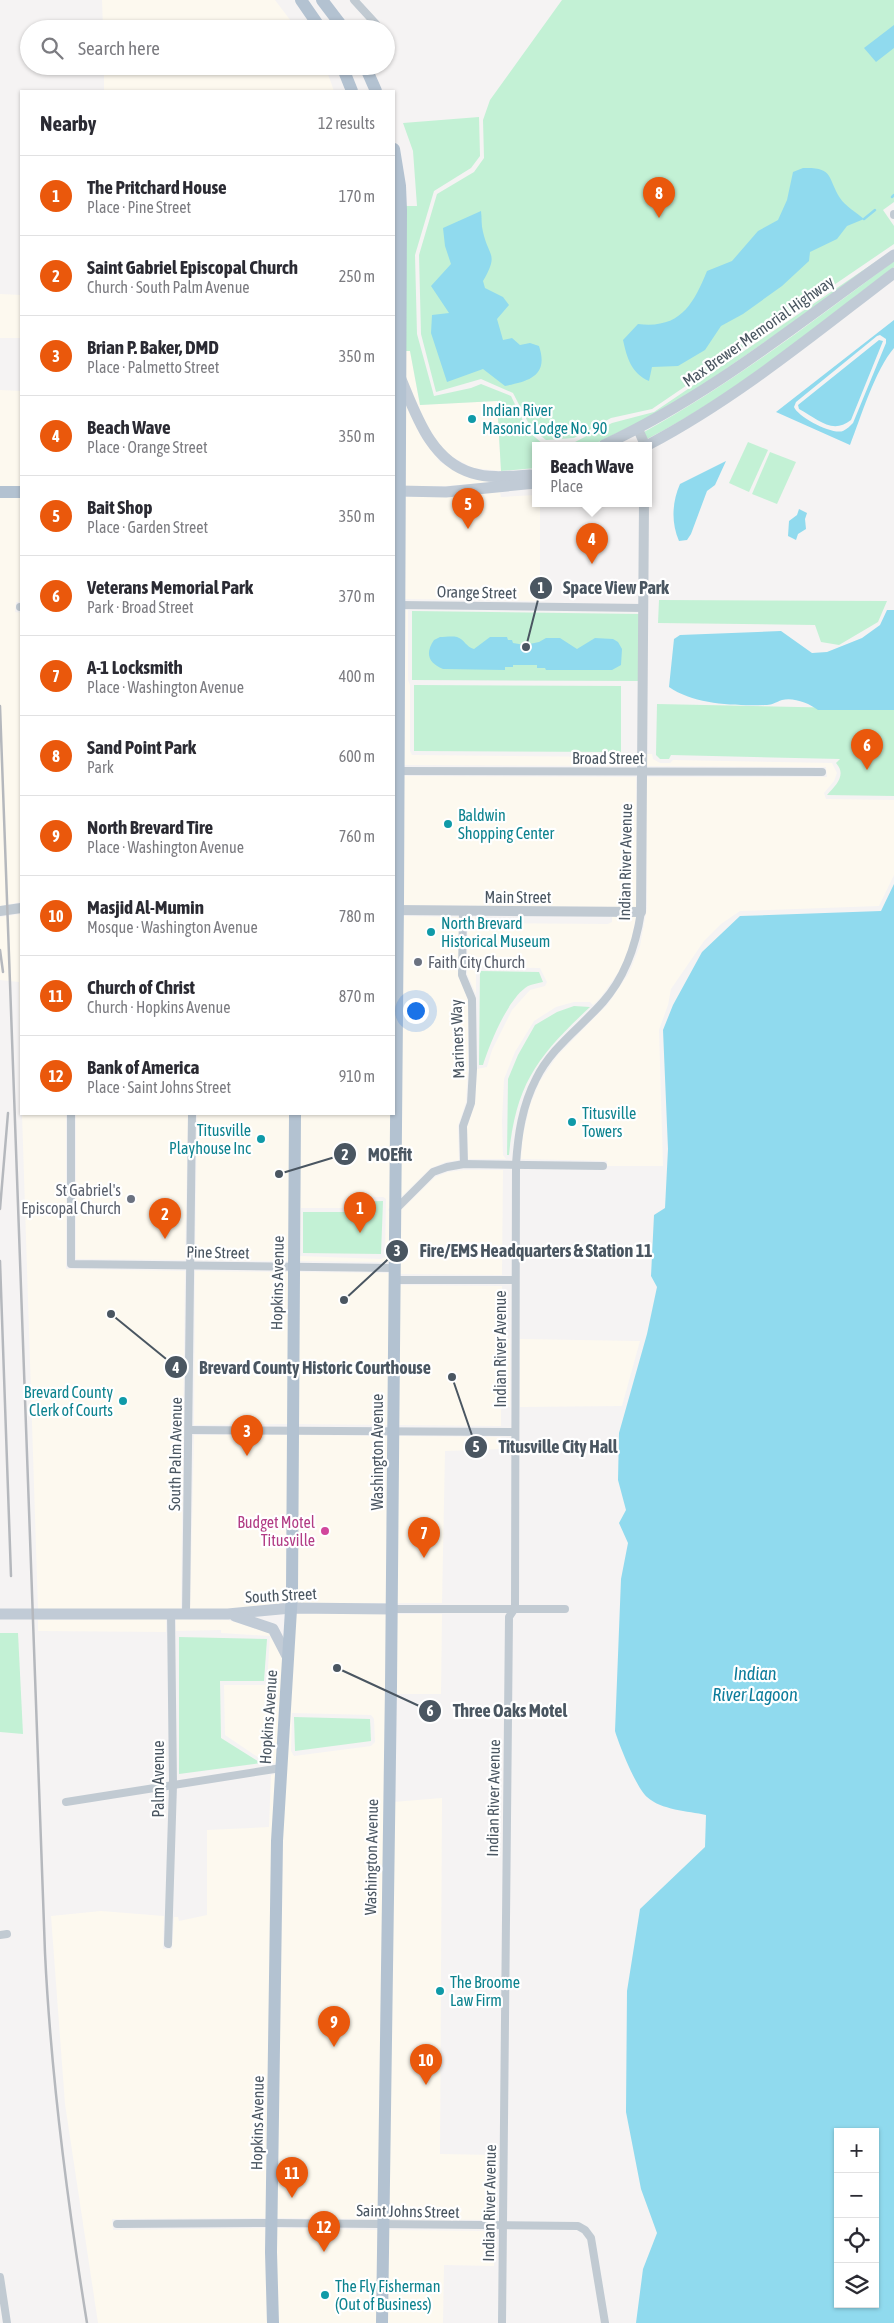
<!DOCTYPE html>
<meta charset="utf-8">
<style>
body{margin:0;font-family:"Asap Condensed",sans-serif;background:#f7f7f7;color:#2b2b33}
.controls{position:absolute;right:15px;bottom:15px;display:grid;overflow:hidden;border-radius:0px;box-shadow:0 1px 4px #0004}
.controls button{width:45px;height:45px;display:grid;place-items:center;padding:0;border:0;border-bottom:1px solid #e1e1e2;background:#fff;color:#2b2b33;font:25px sans-serif}
.you{position:absolute;left:415px;top:1010px;width:18px;height:18px;margin:-12px;border:4px solid #fff;border-radius:50%;background:#1a73e8;box-shadow:0 0 0 8px #1a73e833}
.badge{display:grid;place-items:center;width:32px;height:32px;border-radius:50%;background:#ea580c;color:#fff;font-size:16px;font-weight:700}
.pin{position:absolute;translate:-50% -41px;filter:drop-shadow(0 1px 2px #0008)}
.pin::after{content:'';position:absolute;top:26px;width:18px;height:15px;background:inherit;clip-path:polygon(0 0,100% 0,50% 100%)}
.popup{position:absolute;left:532px;top:442px;width:120px;height:65px;box-sizing:border-box;display:grid;place-content:center;border-radius:0px;background:#fff;filter:drop-shadow(0 1px 4px #0005);font-size:16px;white-space:nowrap;color:#7c7c81}
.popup b{font-size:19px;color:#2b2b33}
.popup::after{content:'';position:absolute;left:50%;top:100%;margin-left:-10px;border:10px solid transparent;border-top-color:#fff}
.list{margin:0;padding:0;list-style:none}
h2{display:flex;justify-content:space-between;align-items:center;height:65px;margin:0;padding:0 20px;font-size:21px}
h2 small{font-size:16px;font-weight:400;color:#7c7c81}
.list li{display:grid;grid-template-columns:32px 1fr auto;gap:15px;align-items:center;box-sizing:border-box;height:80px;padding:0 20px;border-top:1px solid #e1e1e2}
.list b{display:block;font-size:19px;white-space:nowrap}
.list p{margin:0;font-size:16px;white-space:nowrap;color:#7c7c81}
.list em{font-size:16px;font-style:normal;color:#7c7c81}
.icon{flex:none;width:28px;height:28px;fill:none;stroke:currentColor;stroke-width:2;stroke-linecap:round;stroke-linejoin:round}
.map{position:relative;flex:none;width:894px;height:2323px;overflow:hidden}
.search{position:absolute;background:#fff;box-shadow:0 1px 4px #0004;left:20px;top:20px;width:375px;height:55px;display:flex;align-items:center;gap:12px;box-sizing:border-box;padding:0 18px;border-radius:28px;color:#7c7c81;font-size:19px}
.panel{position:absolute;background:#fff;box-shadow:0 1px 4px #0004;left:20px;top:90px;width:375px;height:1025px;border-radius:0px}
.map>svg:first-child{display:block}
.commercial{fill:#fdf9ef;fill-rule:evenodd}
.green{fill:#c3f1d5}
.water{fill:#90daee;fill-rule:evenodd}
.lines{fill:none;stroke-linecap:round;stroke-linejoin:round}
.stream{stroke:#90daee;stroke-width:2.5}
.minor{stroke:#c1cad2;stroke-width:8}
.tertiary{stroke:#c1cad2;stroke-width:10}
.secondary{stroke:#c1cbd6;stroke-width:11}
.primary{stroke:#b3c2d1;stroke-width:12}
.rail{stroke:#b5b8bd;stroke-width:2.5}
.culture-dot{fill:#0f9aa8;stroke:#fff;stroke-width:2}
.worship-dot{fill:#6b7280;stroke:#fff;stroke-width:2}
.hotel-dot{fill:#d1479c;stroke:#fff;stroke-width:2}
.labels{text-anchor:middle;stroke-width:4.5;stroke-linejoin:round;paint-order:stroke}
.street-label{font-size:16px;fill:#4a5661;stroke:#fff}
.culture-label{font-size:16px;fill:#0d838f;stroke:#fff;text-anchor:start}
.worship-label{font-size:16px;fill:#5b616d;stroke:#fff;text-anchor:start}
.hotel-label{font-size:16px;fill:#b23c85;stroke:#fff;text-anchor:end}
.water-label{font-size:18px;font-style:italic;fill:#0c7c9b;stroke:#fff}
.leader{fill:none;stroke:#4a5661;stroke-width:2}
.callout-dot{fill:#4a5661;stroke:#fff;stroke-width:2}
.mark-label{font-size:15px;text-anchor:middle;font-weight:bold;fill:#fff}
.callout-label{font-size:18px;text-anchor:middle;font-weight:bold;fill:#4a5661;stroke:#fff;stroke-width:4.5;stroke-linejoin:round;paint-order:stroke}
</style>
<div class="map">
<svg width="894" height="2323" viewBox="0 0 894 2323">
<rect width="100%" height="100%" fill="#f5f3f3"/>
<g class="commercial">
<path d="M102,0H275L297,29H103Z"/>
<path d="M104,66H325L334,91H104Z"/>
<path d="M0,294L21,295V338H0Z"/>
<path d="M404,351H410L420,405L497,401L501,471L473,468L445,453L428,429L404,374Z"/>
<path d="M0,390L21,391V487H0Z"/>
<path d="M404,399L420,435L440,462L470,478L493,482L446,486H404Z"/>
<path d="M500,492L501,497L536,495V503H540V601L404,599V497H447Z"/>
<path d="M0,497H21V602H16L15,612L21,613V902L0,906Z"/>
<path d="M404,610H408V680L410,685V751L412,755L621,757L624,754H637V766L404,765Z"/>
<path d="M646,754H652L653,759L660,763H670L673,760L832,763L837,773L834,781L824,793L826,799L894,800V875L879,906L740,911L721,924L704,941L671,989L668,1005L659,1030L663,1166H607V1161L521,1159L523,1135L530,1105L540,1081L557,1056L608,1004L629,973L640,946L647,908L646,777H827L826,767L646,766Z"/>
<path d="M404,776L636,777L637,907L403,905Z"/>
<path d="M21,914V1100L19,982L0,980V917Z"/>
<path d="M403,916L459,917L458,975L468,1000V1068L466,1102L458,1126L459,1160L446,1162L431,1168L400,1198Z"/>
<path d="M468,917H475L476,921L479,923L608,924L612,922V917H636L631,942L622,967L601,997L593,1005L590,1002H574L556,1007L534,1021L515,1052L504,1079L502,1121L503,1155L506,1159H468L467,1127L475,1104L477,1069L487,1067L492,1050L512,1010L530,990L545,986L547,982L540,968L479,967L476,971V994L467,974Z"/>
<path d="M22,1114H66V1269L185,1271L181,1609H38Z"/>
<path d="M76,1114H188L185,1260L76,1259Z"/>
<path d="M197,1114H291L289,1261L195,1260Z"/>
<path d="M300,1114H391L390,1207L388,1210L390,1212V1262L298,1261ZM347,1197H383L386,1199L385,1257L381,1259L300,1256L301,1208H343L344,1200Z"/>
<path d="M464,1170H503L502,1275L399,1274V1212L435,1177L448,1172Z"/>
<path d="M195,1271L289,1272L287,1424L194,1425Z"/>
<path d="M298,1272L390,1273L389,1425L297,1424Z"/>
<path d="M399,1285L502,1286V1339H510V1407H501V1426L398,1425Z"/>
<path d="M520,1339L640,1341L622,1406L520,1407Z"/>
<path d="M194,1435H288L286,1603L229,1609H190Z"/>
<path d="M297,1435L389,1436L387,1603H296Z"/>
<path d="M398,1436L501,1437V1449L445,1451L442,1603H397Z"/>
<path d="M295,1614H387L378,2219L276,2218L282,1841ZM292,1713L371,1715L374,1719L375,1742L371,1746L294,1756L291,1751Z"/>
<path d="M397,1614H442L441,1694H396Z"/>
<path d="M166,1619V1632L38,1631V1620Z"/>
<path d="M176,1619L228,1620L270,1633L283,1659L276,1763L271,1764V1761L265,1762L225,1735L224,1685H264L267,1684L270,1636L221,1633V1630L176,1631Z"/>
<path d="M276,1774L267,2218L112,2219L113,2230L267,2228L268,2323H98L65,2104L51,1916L101,1911L164,1916L163,1949H172L174,1917H178L179,1921L207,1915V1830L269,1827L271,1775Z"/>
<path d="M442,1798L440,2154L496,2155L495,2220L387,2219L393,1802Z"/>
<path d="M276,2228L378,2230L377,2323H278Z"/>
<path d="M387,2230L494,2231V2266L444,2265L443,2323H386Z"/>
</g>
<g class="green">
<path d="M562,0H894V202L883,210L894,226V244L652,409L611,418L574,438L546,440L531,428L513,393L481,379L436,392L421,334L419,255L437,194L474,172L484,158L483,120L490,100Z"/>
<path d="M479,117L480,156L471,168L434,191L415,255L417,334L434,396L471,388L481,384L511,396L528,431L544,445L575,442L612,423L654,412L884,256L785,328L684,398L636,424L592,445H536V468L501,471L497,401L420,405L410,351H404L406,206H417L413,151L403,123Z"/>
<path d="M894,261V267C814,327 737,393 647,439L644,432C733,383 813,321 894,261Z"/>
<path d="M748,442L768,450L749,492L729,483Z"/>
<path d="M770,452L796,462L777,504L752,494Z"/>
<path d="M659,600L887,601L878,622L839,645L821,642L815,625L658,623Z"/>
<path d="M412,611L640,614L639,681L412,680Z"/>
<path d="M414,685L621,686V752L414,751Z"/>
<path d="M657,704L894,709V796L827,795C836,785 847,775 836,763L840,759L671,755L669,759H660L656,755Z"/>
<path d="M480,971L539,972L543,982C539,983 532,984 528,986C508,998 490,1043 483,1065H479Z"/>
<path d="M574,1006L590,1007C539,1055 516,1082 509,1155H507L508,1079L518,1055L535,1025L557,1012Z"/>
<path d="M383,1201L381,1254L303,1253V1212H347V1202Z"/>
<path d="M0,1633H18L23,1734L0,1732Z"/>
<path d="M179,1637L267,1639L264,1681H220L221,1738L261,1763L179,1774Z"/>
<path d="M294,1717L370,1719L371,1741L295,1751Z"/>
</g>
<g class="water">
<path d="M894,25V48L876,62L864,48Z"/>
<path d="M803,168C834,167 827,177 840,198C845,206 857,213 864,219L847,226L837,239L810,252L809,261L782,286L743,314L721,326L705,350L678,366L652,367L649,381C631,373 627,358 623,340L638,324C680,329 693,305 707,271L732,261L758,231L778,220L787,200L793,172Z"/>
<path d="M481,211C482,218 481,225 483,232C489,258 499,253 483,281L485,288L503,297L509,305L497,319L503,340L512,338L520,345L530,343L539,346C549,376 529,381 505,386L483,369L447,382L431,333L432,315L449,313L431,286L451,264L445,246L443,228Z"/>
<path d="M894,320V348C875,370 861,417 850,445L776,412ZM880,335L886,339V343L853,423C850,426 847,429 843,431C832,435 798,417 794,407L796,402L877,336Z"/>
<path d="M879,340L883,341L851,420C832,435 818,419 799,409L798,405Z"/>
<path d="M726,461L715,485L707,491L691,534L687,540L679,541C671,523 672,502 680,484Z"/>
<path d="M799,509L807,513L805,519L806,529L798,534L796,540L788,536L789,521L797,515Z"/>
<path d="M887,610H894V710H818C809,703 793,697 782,700C776,702 772,705 767,705C736,706 695,705 669,687L674,639L680,635L781,631L812,653L827,652L862,638L880,625Z"/>
<path d="M440,637C445,637 452,636 457,637C465,640 466,647 474,649L490,637H507L508,640H512L513,643L525,645L539,642L546,638H560L577,649L595,638L613,639L618,642L622,649L621,665L612,670H546L545,668H537V665H513V667H505V670L443,669C428,663 425,653 434,640Z"/>
<path d="M894,884V2323H636L643,2269L657,2233L641,2189L626,2112L627,1991L640,1909L705,1847L706,1815C688,1811 661,1810 647,1797C637,1789 619,1745 615,1731L621,1579L628,1543L619,1523L626,1510L618,1480L619,1433L647,1334L657,1287L651,1276L654,1215L665,1208L668,1149L663,1030L673,1005L702,952L740,916L881,911ZM838,2132H875V2304H838Z"/>
</g>
<g class="lines">
<g class="stream">
<path d="M892,197L894,195"/>
<path d="M864,219L875,210"/>
</g>
<g class="minor">
<path d="M354,0L376,24L369,29"/>
<path d="M894,214V215"/>
<path d="M399,605L643,608"/>
<path d="M20,607H21"/>
<path d="M396,771L822,772"/>
<path d="M463,912L462,975L472,999L473,1069L471,1103L463,1126L464,1164"/>
<path d="M71,1114V1264L394,1268"/>
<path d="M395,1210L433,1172L447,1167L464,1164L603,1166"/>
<path d="M395,1280H515"/>
<path d="M189,1430L515,1432"/>
<path d="M392,1609H565"/>
<path d="M186,1614L192,1114"/>
<path d="M66,1802L281,1768"/>
<path d="M0,1935L7,1934"/>
<path d="M168,1944L173,1785L171,1614"/>
<path d="M117,2224L272,2223L578,2226L585,2230L591,2238L605,2323"/>
<path d="M0,2277L7,2323"/>
<path d="M502,2323L509,1617L515,1608L516,1164C518,1135 522,1106 536,1079C551,1048 580,1028 603,1002C626,976 636,945 641,912"/>
</g>
<g class="tertiary">
<path d="M638,429L645,445"/>
<path d="M394,910L641,912L644,503"/>
<path d="M0,911L21,908"/>
</g>
<g class="secondary">
<path d="M401,379C416,415 431,461 472,473C491,479 511,476 530,475"/>
<path d="M604,445C711,395 798,323 894,255"/>
<path d="M648,445C737,398 814,334 894,273"/>
<path d="M399,491L446,492L536,483"/>
<path d="M0,1614H228L291,1608L392,1609"/>
<path d="M235,1616L273,1629L288,1658"/>
</g>
<g class="primary">
<path d="M301,0L321,29"/>
<path d="M322,0L344,29"/>
<path d="M342,66L352,91"/>
<path d="M365,66L376,91"/>
<path d="M0,492H21"/>
<path d="M273,2323L271,2252L277,1841L292,1593L295,1114"/>
<path d="M382,2323L391,1686L398,902L401,210L400,186L394,149"/>
</g>
<g class="rail">
<path d="M0,706L45,1953C51,2077 67,2200 87,2323"/>
<path d="M0,950L3,972"/>
<path d="M0,1209L8,1113"/>
<path d="M0,1261L11,1576"/>
</g>
</g>
<g class="culture-dot">
<circle cx="472" cy="419" r="5"/>
<circle cx="448" cy="824" r="5"/>
<circle cx="431" cy="932" r="5"/>
<circle cx="572" cy="1122" r="5"/>
<circle cx="261" cy="1139" r="5"/>
<circle cx="123" cy="1401" r="5"/>
<circle cx="440" cy="1991" r="5"/>
<circle cx="325" cy="2295" r="5"/>
</g>
<g class="worship-dot">
<circle cx="418" cy="962" r="5"/>
<circle cx="131" cy="1199" r="5"/>
</g>
<circle class="hotel-dot" cx="325" cy="1531" r="5"/>
<g class="labels">
<g class="street-label">
<text transform="translate(758 331) rotate(-35)" y="6">Max Brewer Memorial Highway</text>
<text transform="translate(477 592) rotate(1)" y="6">Orange Street</text>
<text x="608" y="764">Broad Street</text>
<text transform="translate(625 862) rotate(-89)" y="6">Indian River Avenue</text>
<text x="518" y="903">Main Street</text>
<text transform="translate(457 1039) rotate(-92)" y="6">Mariners Way</text>
<text transform="translate(218 1252) rotate(1)" y="6">Pine Street</text>
<text transform="translate(277 1283) rotate(-89)" y="6">Hopkins Avenue</text>
<text transform="translate(500 1349) rotate(-90)" y="6">Indian River Avenue</text>
<text transform="translate(377 1452) rotate(-90)" y="6">Washington Avenue</text>
<text transform="translate(175 1454) rotate(-89)" y="6">South Palm Avenue</text>
<text transform="translate(281 1595) rotate(-3)" y="6">South Street</text>
<text transform="translate(268 1717) rotate(-86)" y="6">Hopkins Avenue</text>
<text transform="translate(158 1779) rotate(-90)" y="6">Palm Avenue</text>
<text transform="translate(493 1798) rotate(-89)" y="6">Indian River Avenue</text>
<text transform="translate(371 1857) rotate(-89)" y="6">Washington Avenue</text>
<text transform="translate(257 2123) rotate(-89)" y="6">Hopkins Avenue</text>
<text transform="translate(489 2203) rotate(-89)" y="6">Indian River Avenue</text>
<text transform="translate(408 2211) rotate(1)" y="6">Saint Johns Street</text>
</g>
<g class="culture-label">
<text x="482" y="416">Indian River<tspan x="482" dy="18">Masonic Lodge No. 90</tspan></text>
<text x="458" y="821">Baldwin<tspan x="458" dy="18">Shopping Center</tspan></text>
<text x="441" y="929">North Brevard<tspan x="441" dy="18">Historical Museum</tspan></text>
<text x="582" y="1119">Titusville<tspan x="582" dy="18">Towers</tspan></text>
<text x="251" y="1136" text-anchor="end">Titusville<tspan x="251" dy="18">Playhouse Inc</tspan></text>
<text x="113" y="1398" text-anchor="end">Brevard County<tspan x="113" dy="18">Clerk of Courts</tspan></text>
<text x="450" y="1988">The Broome<tspan x="450" dy="18">Law Firm</tspan></text>
<text x="335" y="2292">The Fly Fisherman<tspan x="335" dy="18">(Out of Business)</tspan></text>
</g>
<g class="worship-label">
<text x="428" y="968">Faith City Church</text>
<text x="121" y="1196" text-anchor="end">St Gabriel's<tspan x="121" dy="18">Episcopal Church</tspan></text>
</g>
<g class="hotel-label">
<text x="315" y="1528">Budget Motel<tspan x="315" dy="18">Titusville</tspan></text>
</g>
<g class="water-label">
<text x="755" y="1680">Indian<tspan x="755" dy="21">River Lagoon</tspan></text>
</g>
</g>
<path class="leader" d="M526 647L541 588M279 1174L345 1154M344 1300L397 1251M111 1314L176 1367M452 1377L476 1447M337 1668L430 1711"/>
<g class="callout-dot">
<circle cx="526" cy="647" r="5"/>
<circle cx="279" cy="1174" r="5"/>
<circle cx="344" cy="1300" r="5"/>
<circle cx="111" cy="1314" r="5"/>
<circle cx="452" cy="1377" r="5"/>
<circle cx="337" cy="1668" r="5"/>
<circle cx="541" cy="588" r="12"/>
<circle cx="345" cy="1154" r="12"/>
<circle cx="397" cy="1251" r="12"/>
<circle cx="176" cy="1367" r="12"/>
<circle cx="476" cy="1447" r="12"/>
<circle cx="430" cy="1711" r="12"/>
</g>
<g class="mark-label">
<text x="541" y="593">1</text>
<text x="345" y="1160">2</text>
<text x="397" y="1256">3</text>
<text x="176" y="1373">4</text>
<text x="476" y="1452">5</text>
<text x="430" y="1716">6</text>
</g>
<g class="callout-label">
<text x="616" y="594">Space View Park</text>
<text x="390" y="1161">MOEfit</text>
<text x="536" y="1257">Fire/EMS Headquarters &amp; Station 11</text>
<text x="315" y="1374">Brevard County Historic Courthouse</text>
<text x="558" y="1453">Titusville City Hall</text>
<text x="510" y="1717">Three Oaks Motel</text>
</g>
</svg>
<div class="controls">
<button>+</button>
<button>−</button>
<button><svg class="icon" aria-label="locate" viewBox="0 0 24 24"><circle cx="12" cy="12" r="6"/><path d="M12 2v4M12 18v4M2 12h4M18 12h4"/></svg></button>
<button><svg class="icon" aria-label="layers" viewBox="0 0 24 24"><path d="M12 4l9 5-9 5-9-5zM3 14l9 5 9-5"/></svg></button>
</div>
<div class="you"></div>
<div class="pin badge" style="left:360px;top:1233px">1</div>
<div class="pin badge" style="left:165px;top:1239px">2</div>
<div class="pin badge" style="left:247px;top:1456px">3</div>
<div class="pin badge" style="left:592px;top:564px">4</div>
<div class="popup"><b>Beach Wave</b>Place</div>
<div class="pin badge" style="left:468px;top:529px">5</div>
<div class="pin badge" style="left:867px;top:770px">6</div>
<div class="pin badge" style="left:424px;top:1558px">7</div>
<div class="pin badge" style="left:659px;top:218px">8</div>
<div class="pin badge" style="left:334px;top:2047px">9</div>
<div class="pin badge" style="left:426px;top:2085px">10</div>
<div class="pin badge" style="left:292px;top:2198px">11</div>
<div class="pin badge" style="left:324px;top:2252px">12</div>
<div class="search"><svg class="icon" aria-label="search" viewBox="0 0 24 24"><circle cx="10" cy="10" r="6"/><path d="M15 15l6 6"/></svg>Search here</div>
<section class="panel">
<h2>Nearby<small>12 results</small></h2>
<ul class="list">
<li><span class="badge">1</span><div><b>The Pritchard House</b><p>Place · Pine Street</p></div><em>170 m</em></li>
<li><span class="badge">2</span><div><b>Saint Gabriel Episcopal Church</b><p>Church · South Palm Avenue</p></div><em>250 m</em></li>
<li><span class="badge">3</span><div><b>Brian P. Baker, DMD</b><p>Place · Palmetto Street</p></div><em>350 m</em></li>
<li><span class="badge">4</span><div><b>Beach Wave</b><p>Place · Orange Street</p></div><em>350 m</em></li>
<li><span class="badge">5</span><div><b>Bait Shop</b><p>Place · Garden Street</p></div><em>350 m</em></li>
<li><span class="badge">6</span><div><b>Veterans Memorial Park</b><p>Park · Broad Street</p></div><em>370 m</em></li>
<li><span class="badge">7</span><div><b>A-1 Locksmith</b><p>Place · Washington Avenue</p></div><em>400 m</em></li>
<li><span class="badge">8</span><div><b>Sand Point Park</b><p>Park</p></div><em>600 m</em></li>
<li><span class="badge">9</span><div><b>North Brevard Tire</b><p>Place · Washington Avenue</p></div><em>760 m</em></li>
<li><span class="badge">10</span><div><b>Masjid Al-Mumin</b><p>Mosque · Washington Avenue</p></div><em>780 m</em></li>
<li><span class="badge">11</span><div><b>Church of Christ</b><p>Church · Hopkins Avenue</p></div><em>870 m</em></li>
<li><span class="badge">12</span><div><b>Bank of America</b><p>Place · Saint Johns Street</p></div><em>910 m</em></li>
</ul>
</section>
</div>
